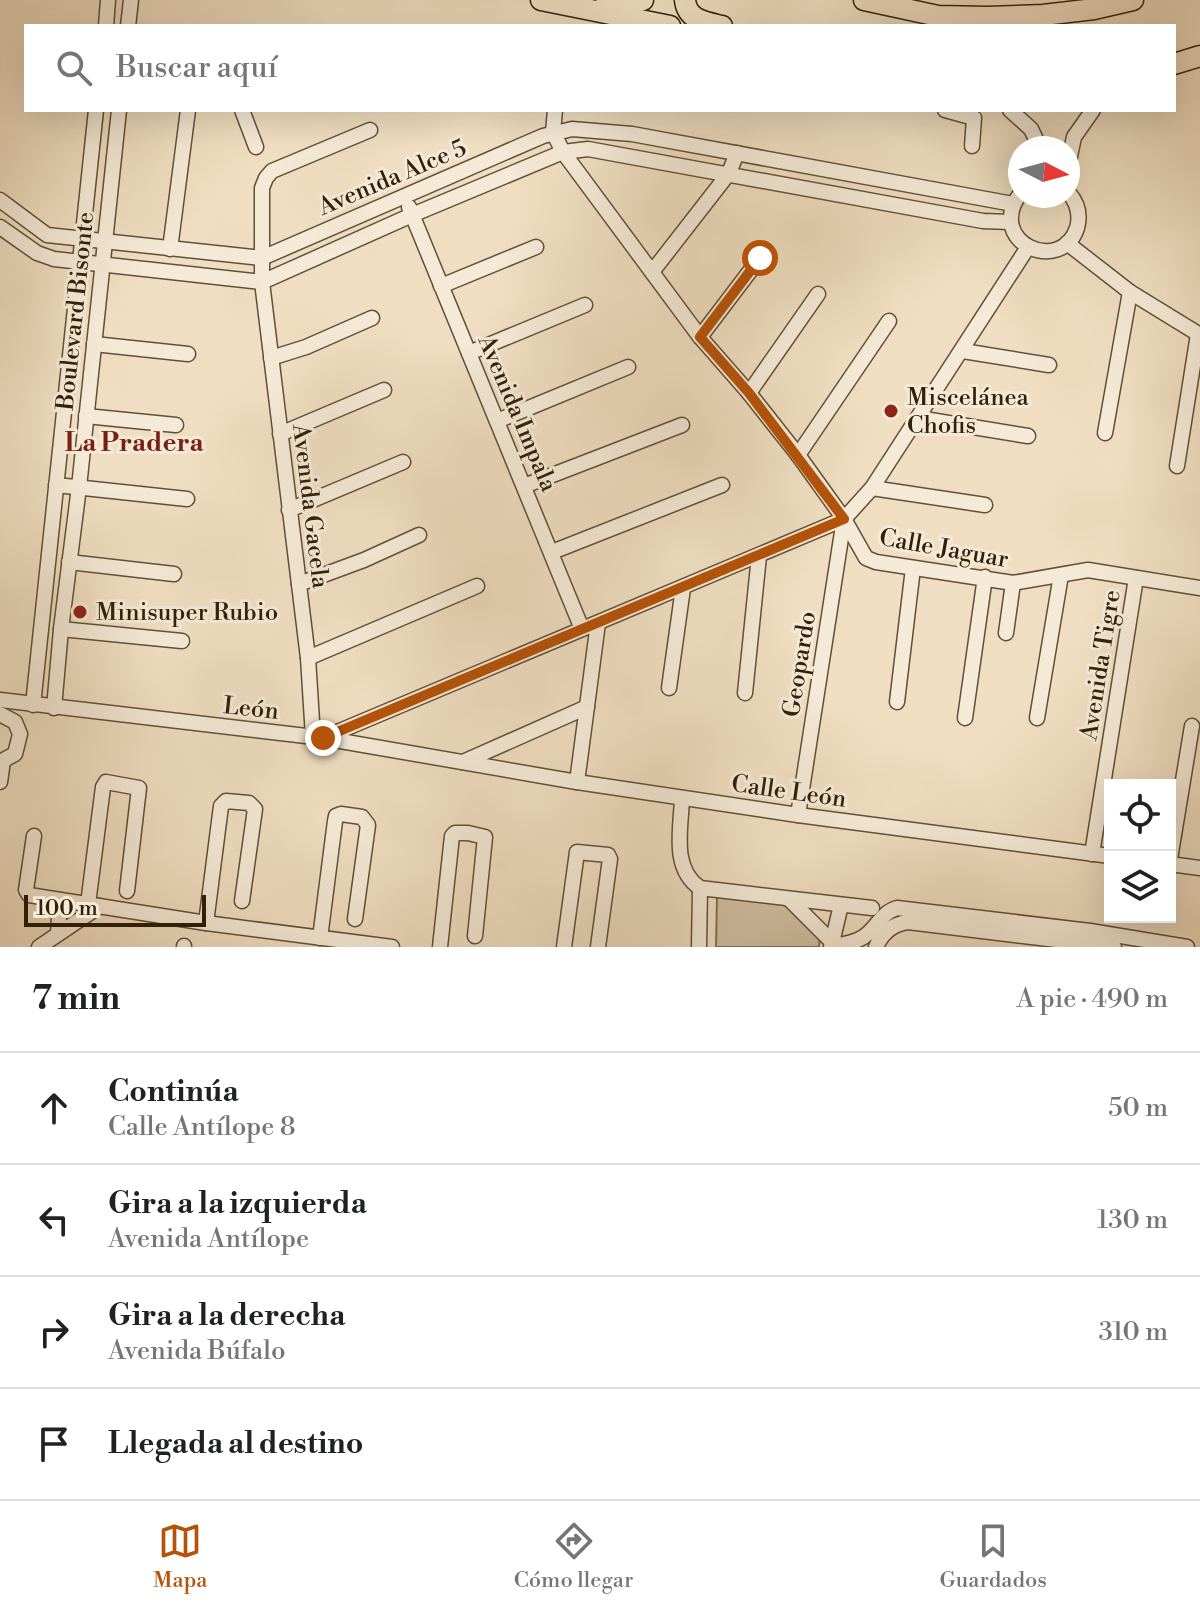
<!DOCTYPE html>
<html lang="es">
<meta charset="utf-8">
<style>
body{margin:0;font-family:"Libre Bodoni",serif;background:#f6f6f6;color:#202124}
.controls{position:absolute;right:24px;bottom:24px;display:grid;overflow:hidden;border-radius:0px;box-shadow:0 8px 32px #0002}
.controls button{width:72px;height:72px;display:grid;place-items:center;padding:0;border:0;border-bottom:2px solid #e0e0e0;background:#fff;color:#202124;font:40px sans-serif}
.compass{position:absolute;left:1008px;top:136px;width:72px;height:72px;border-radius:50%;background:#fff;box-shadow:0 8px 32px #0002;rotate:96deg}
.scale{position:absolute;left:24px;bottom:20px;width:182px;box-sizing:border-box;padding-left:8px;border:4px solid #322009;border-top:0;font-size:22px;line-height:28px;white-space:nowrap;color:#322009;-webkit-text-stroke:6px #f5ead7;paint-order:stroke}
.stop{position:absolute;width:24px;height:24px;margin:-18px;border:6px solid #b45309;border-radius:50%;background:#fff}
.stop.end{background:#b45309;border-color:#fff;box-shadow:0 2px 8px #0008}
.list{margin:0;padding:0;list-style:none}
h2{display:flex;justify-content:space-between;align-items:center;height:104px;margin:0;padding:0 32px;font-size:34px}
h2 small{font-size:26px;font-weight:400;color:#757577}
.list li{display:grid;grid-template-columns:52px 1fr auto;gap:24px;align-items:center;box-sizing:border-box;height:112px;padding:0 32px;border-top:2px solid #e0e0e0}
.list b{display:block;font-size:30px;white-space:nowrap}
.list p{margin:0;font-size:26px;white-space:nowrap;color:#757577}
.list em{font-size:26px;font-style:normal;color:#757577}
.icon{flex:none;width:44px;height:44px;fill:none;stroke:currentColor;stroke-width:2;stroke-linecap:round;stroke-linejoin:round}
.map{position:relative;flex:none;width:1200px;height:947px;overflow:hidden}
.search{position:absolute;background:#fff;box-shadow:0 8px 32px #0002;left:24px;right:24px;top:24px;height:88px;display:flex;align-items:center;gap:20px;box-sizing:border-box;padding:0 28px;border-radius:0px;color:#757577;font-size:30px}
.sheet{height:552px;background:#fff}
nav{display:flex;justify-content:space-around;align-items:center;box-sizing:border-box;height:112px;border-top:2px solid #e0e0e0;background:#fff;font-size:22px;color:#757577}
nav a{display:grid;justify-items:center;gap:4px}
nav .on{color:#b45309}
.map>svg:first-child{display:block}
.green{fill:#cfbea2;stroke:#806f56;stroke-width:2}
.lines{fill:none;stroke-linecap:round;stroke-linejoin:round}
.minor-casing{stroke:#615037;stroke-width:17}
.highway-casing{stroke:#322009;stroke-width:23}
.minor{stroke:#f5ead7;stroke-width:14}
.highway{stroke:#efdec1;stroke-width:20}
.route{stroke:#b45309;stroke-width:10}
.poi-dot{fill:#8f2418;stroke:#f5ead7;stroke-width:3}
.labels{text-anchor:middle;stroke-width:6;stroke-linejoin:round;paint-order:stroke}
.street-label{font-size:24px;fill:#322009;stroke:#f5ead7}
.poi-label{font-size:24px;fill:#322009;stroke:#f5ead7;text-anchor:start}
.neighbourhood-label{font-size:26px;font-weight:bold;fill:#7a1f14;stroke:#f5ead7}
</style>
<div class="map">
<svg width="1200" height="947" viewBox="0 0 1200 947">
<rect width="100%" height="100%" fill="#efdec1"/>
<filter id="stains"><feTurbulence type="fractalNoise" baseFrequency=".0025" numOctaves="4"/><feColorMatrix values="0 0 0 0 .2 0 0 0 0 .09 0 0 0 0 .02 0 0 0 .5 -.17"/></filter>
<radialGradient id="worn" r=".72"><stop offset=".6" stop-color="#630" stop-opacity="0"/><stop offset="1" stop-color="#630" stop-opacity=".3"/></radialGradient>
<path class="green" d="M717,897L785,901L820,935L819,947H716Z"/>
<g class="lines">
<defs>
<g id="minor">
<path d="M106,26L108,0"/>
<path d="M128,26L131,0"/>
<path d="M242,110L256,147"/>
<path d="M555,110L553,132L563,152L700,337L749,393L798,455L844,519L866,558L876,562L1013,583L1088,570L1200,588"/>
<path d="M945,110L974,118L972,146"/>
<path d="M1010,110L1031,129L1040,148"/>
<path d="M1068,166L1074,137L1093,110"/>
<path d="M1020,194C985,242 1061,276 1077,228C1081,214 1077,202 1068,192"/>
<path d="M0,200L47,235L262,258L543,136L572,129L632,134L1013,204"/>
<path d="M409,207L582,629"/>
<path d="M0,227L37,253L54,259L262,282"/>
<path d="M1067,243L1130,292L1200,335"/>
<path d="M170,249L188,110"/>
<path d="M652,272L729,173L737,153"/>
<path d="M262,282L412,215L563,152L588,149L983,221L1010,222"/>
<path d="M441,286L536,247"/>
<path d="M700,337L760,258"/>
<path d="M94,344L188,354"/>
<path d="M963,351L1049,365"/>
<path d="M469,353L585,305"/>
<path d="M271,358L306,347L372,318"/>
<path d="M749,393L818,294"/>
<path d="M86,416L176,425"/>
<path d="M918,418L1028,436"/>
<path d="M497,421L628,367"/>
<path d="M1105,433L1130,292"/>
<path d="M280,434L384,390"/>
<path d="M798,455L889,321"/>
<path d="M1177,466L1198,334"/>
<path d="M56,485L187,499"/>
<path d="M524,486L682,425"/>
<path d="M872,488L985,505"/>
<path d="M289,510L403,462"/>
<path d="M552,552L722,485"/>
<path d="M69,562L174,574"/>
<path d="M299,584L364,560L419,535"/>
<path d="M61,629L182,641"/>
<path d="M1006,633L1013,583"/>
<path d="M308,658L477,586"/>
<path d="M669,688L683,588"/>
<path d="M745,693L759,556"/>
<path d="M0,700L323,738L577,782L798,815L1110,856"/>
<path d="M897,702L913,568"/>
<path d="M33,705L96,110"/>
<path d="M54,708L61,629L79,487L119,110"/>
<path d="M0,714L15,722L20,734L15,754L0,762"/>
<path d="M965,718L985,577"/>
<path d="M1037,718L1061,575"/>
<path d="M313,737L308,658L262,282V188L266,178L272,171L370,130"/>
<path d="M323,738L844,519L872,488L1028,247"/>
<path d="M463,762L587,707"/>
<path d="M0,782L3,761"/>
<path d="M577,782L598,623"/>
<path d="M682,798C681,829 671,868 700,888L872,908"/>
<path d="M798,815L844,519"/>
<path d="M34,836L26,890L29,895L206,923L392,947"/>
<path d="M1092,854L1136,578"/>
<path d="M1170,859L1192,726"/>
<path d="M1170,864L1200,868"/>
<path d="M789,899L837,947"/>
<path d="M88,904L103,787L106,782L139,788L127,891"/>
<path d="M206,923L221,806L226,801L249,803L255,809L242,901"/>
<path d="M58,934L60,901"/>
<path d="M320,938L335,821L336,816L341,814L362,817L368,825L355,919"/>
<path d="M835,945C879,942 872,916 897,908L1090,931L1187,947"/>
<path d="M184,946V947"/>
<path d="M39,947L100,906"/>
<path d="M440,947L452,836L455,833H468L485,837L475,936"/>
<path d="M564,947L577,852L608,855L610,859L598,947"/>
<path d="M699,947L700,888"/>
<path d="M831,947L841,905"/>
<path d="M876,947C882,933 893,924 908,922L1114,947"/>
</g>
<g id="highway">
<path d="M541,0L670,26"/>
<path d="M685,0C687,20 705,22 722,26"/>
<path d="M864,0L938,16L987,17L1043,15L1094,9L1133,0"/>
<path d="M606,3L623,5L643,0"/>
<path d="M1174,64L1200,56"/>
</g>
</defs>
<use href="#minor" class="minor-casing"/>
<use href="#highway" class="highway-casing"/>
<use href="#minor" class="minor"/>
<use href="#highway" class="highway"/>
</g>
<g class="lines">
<path class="route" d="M323,738L844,519L749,393L700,337L760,258"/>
</g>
<g class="poi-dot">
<circle cx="891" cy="411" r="8"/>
<circle cx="80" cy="612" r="8"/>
</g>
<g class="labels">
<g class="street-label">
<text transform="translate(392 177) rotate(-23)" y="8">Avenida Alce 5</text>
<text transform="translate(75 311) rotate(-84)" y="8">Boulevard Bisonte</text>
<text transform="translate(518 413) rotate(67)" y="8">Avenida Impala</text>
<text transform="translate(311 506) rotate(83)" y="8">Avenida Gacela</text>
<text transform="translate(944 548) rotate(10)" y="8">Calle Jaguar</text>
<text transform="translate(799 664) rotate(-81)" y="8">Geopardo</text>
<text transform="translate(1100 665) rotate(-81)" y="8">Avenida Tigre</text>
<text transform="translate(251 708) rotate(6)" y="8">León</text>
<text transform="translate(789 791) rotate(8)" y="8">Calle León</text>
</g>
<g class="poi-label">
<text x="907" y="405">Miscelánea<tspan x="907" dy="28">Chofis</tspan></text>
<text x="96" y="620">Minisuper Rubio</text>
</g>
<g class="neighbourhood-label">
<text x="134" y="451">La Pradera</text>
</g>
</g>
<rect width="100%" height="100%" filter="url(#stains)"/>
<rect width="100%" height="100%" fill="url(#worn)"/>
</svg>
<div class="controls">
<button><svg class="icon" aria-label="locate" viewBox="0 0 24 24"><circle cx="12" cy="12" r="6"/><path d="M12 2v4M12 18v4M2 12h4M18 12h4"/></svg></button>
<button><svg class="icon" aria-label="layers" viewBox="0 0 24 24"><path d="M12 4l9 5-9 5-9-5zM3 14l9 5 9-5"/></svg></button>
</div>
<svg class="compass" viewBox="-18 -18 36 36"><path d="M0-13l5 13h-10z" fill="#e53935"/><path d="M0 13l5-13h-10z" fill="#757577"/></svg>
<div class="scale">100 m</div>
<div class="stop" style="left:760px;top:258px"></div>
<div class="stop end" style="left:323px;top:738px"></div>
<div class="search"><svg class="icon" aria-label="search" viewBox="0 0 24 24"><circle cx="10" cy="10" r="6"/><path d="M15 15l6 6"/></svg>Buscar aquí</div>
</div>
<section class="sheet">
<h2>7 min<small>A pie · 490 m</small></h2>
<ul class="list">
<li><svg class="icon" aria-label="ahead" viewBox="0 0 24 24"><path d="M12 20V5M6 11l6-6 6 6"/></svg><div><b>Continúa</b><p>Calle Antílope 8</p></div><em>50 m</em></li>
<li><svg class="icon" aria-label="left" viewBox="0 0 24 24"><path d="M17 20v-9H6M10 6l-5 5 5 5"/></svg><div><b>Gira a la izquierda</b><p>Avenida Antílope</p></div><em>130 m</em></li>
<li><svg class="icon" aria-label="right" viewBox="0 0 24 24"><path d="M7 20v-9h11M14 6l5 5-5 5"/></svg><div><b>Gira a la derecha</b><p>Avenida Búfalo</p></div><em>310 m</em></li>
<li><svg class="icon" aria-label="arrive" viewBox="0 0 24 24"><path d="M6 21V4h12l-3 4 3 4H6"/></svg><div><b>Llegada al destino</b></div></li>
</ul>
</section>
<nav>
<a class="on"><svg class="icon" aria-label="map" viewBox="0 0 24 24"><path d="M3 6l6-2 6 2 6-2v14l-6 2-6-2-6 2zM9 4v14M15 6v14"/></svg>Mapa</a>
<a><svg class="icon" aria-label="directions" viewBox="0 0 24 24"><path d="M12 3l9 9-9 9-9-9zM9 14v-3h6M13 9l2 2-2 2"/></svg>Cómo llegar</a>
<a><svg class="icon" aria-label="saved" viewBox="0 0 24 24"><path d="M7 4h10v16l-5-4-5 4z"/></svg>Guardados</a>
</nav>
